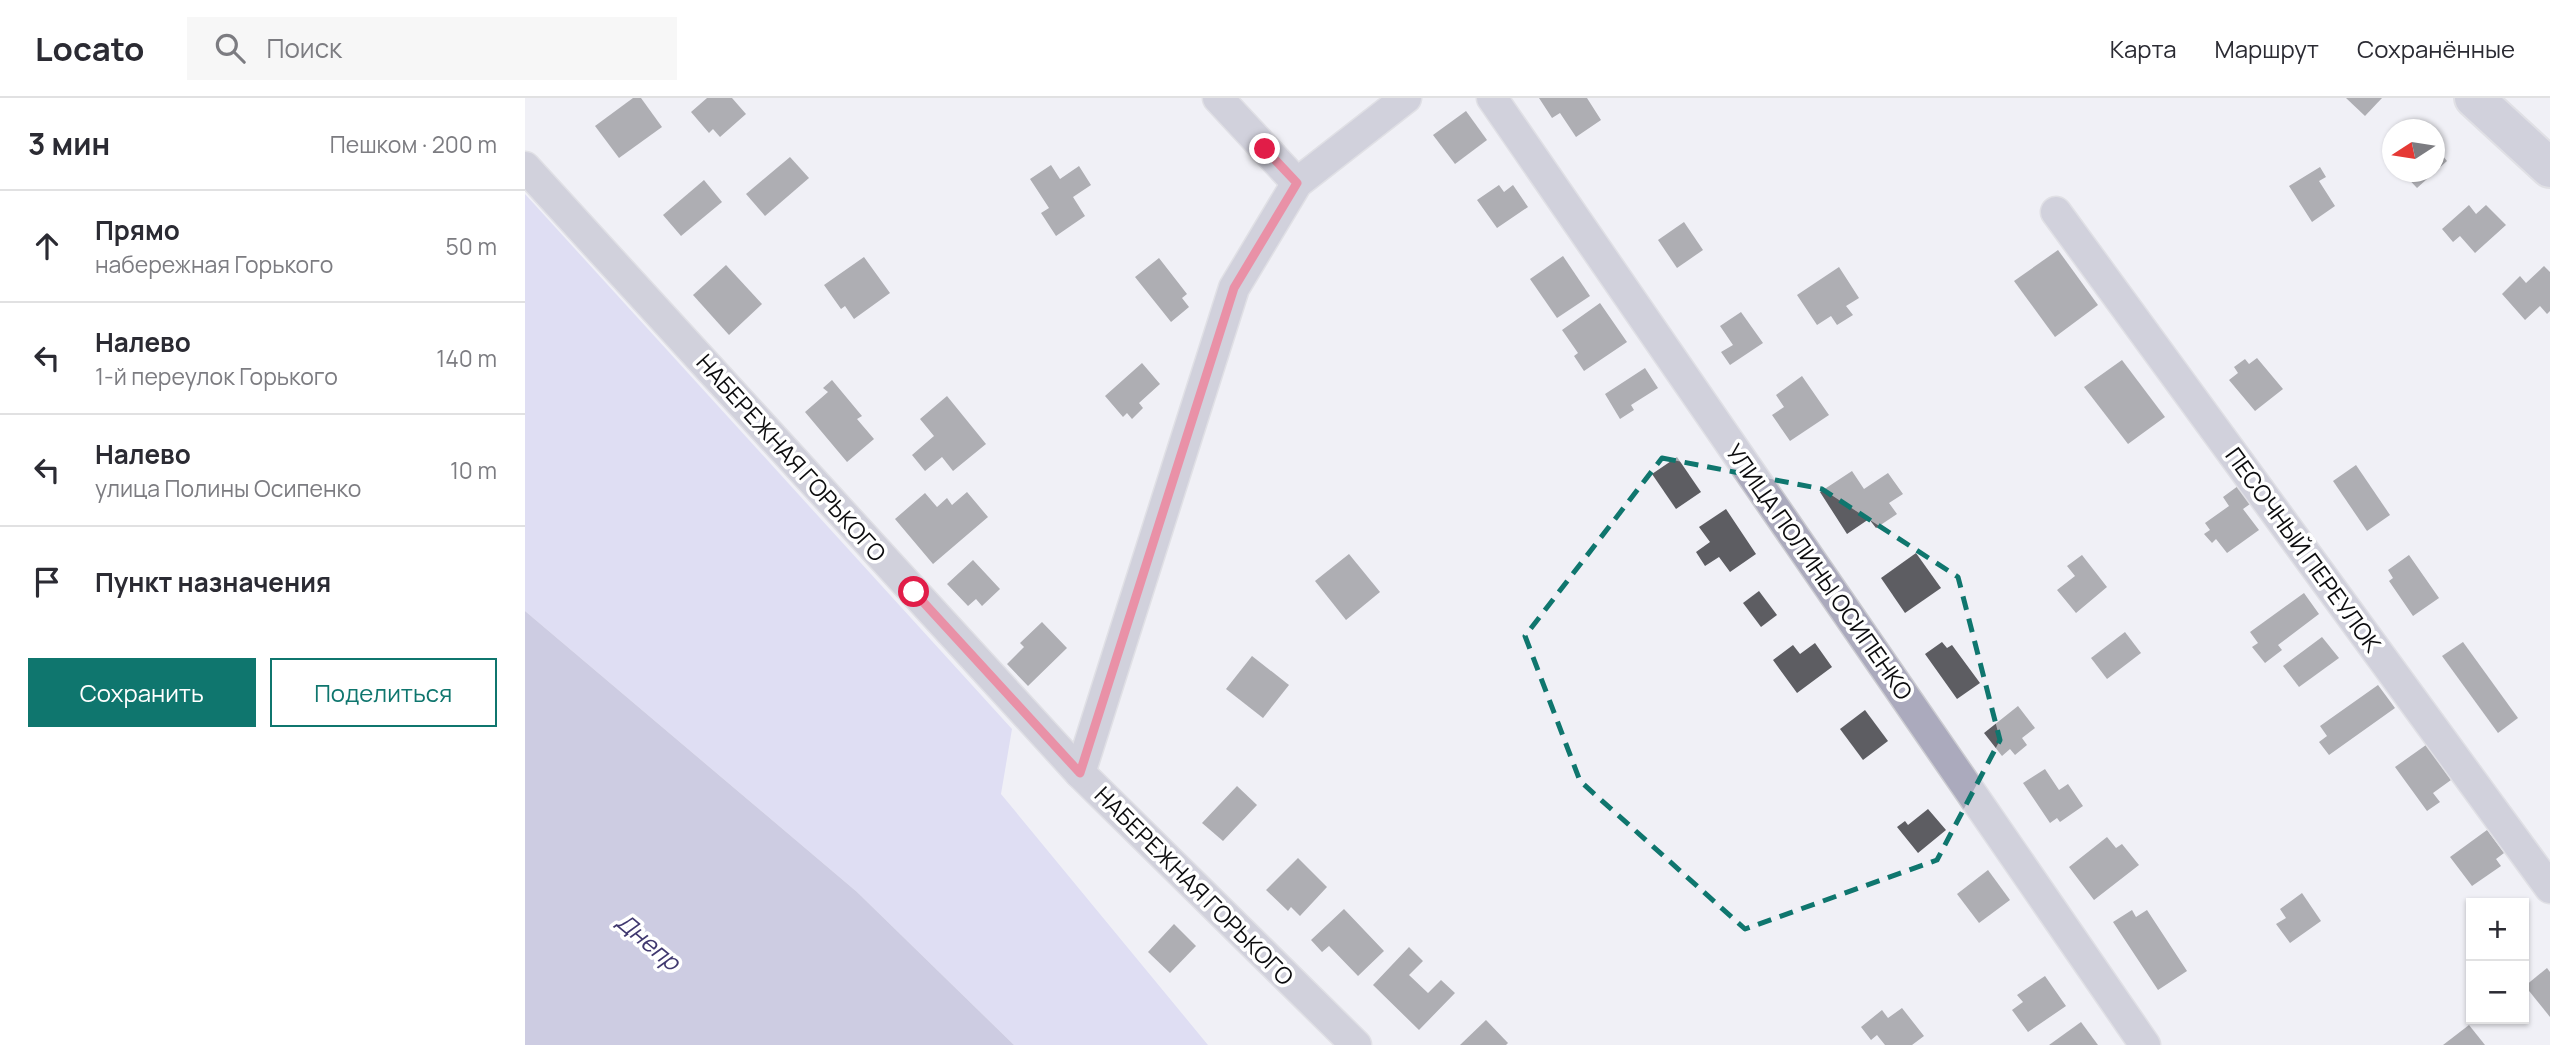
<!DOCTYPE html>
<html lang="ru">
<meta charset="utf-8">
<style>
body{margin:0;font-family:Manrope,sans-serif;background:#f7f7f7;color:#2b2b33}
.controls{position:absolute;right:21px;bottom:21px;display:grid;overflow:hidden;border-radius:0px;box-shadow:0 2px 5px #0004}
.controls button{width:63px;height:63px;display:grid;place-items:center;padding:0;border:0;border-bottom:2px solid #e1e1e2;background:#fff;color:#2b2b33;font:35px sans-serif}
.compass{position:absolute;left:1857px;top:21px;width:63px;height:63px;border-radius:50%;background:#fff;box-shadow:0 2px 5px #0004;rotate:258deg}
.stop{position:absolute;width:21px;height:21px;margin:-16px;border:5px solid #e11d48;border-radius:50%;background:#fff}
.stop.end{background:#e11d48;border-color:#fff;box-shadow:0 2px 7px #0008}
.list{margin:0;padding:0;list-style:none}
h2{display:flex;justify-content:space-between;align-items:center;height:91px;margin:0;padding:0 28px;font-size:30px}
h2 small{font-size:23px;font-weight:400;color:#7c7c81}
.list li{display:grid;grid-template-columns:46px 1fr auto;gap:21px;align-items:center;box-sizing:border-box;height:112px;padding:0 28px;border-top:2px solid #e1e1e2}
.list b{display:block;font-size:26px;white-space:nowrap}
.list p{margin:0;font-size:23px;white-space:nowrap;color:#7c7c81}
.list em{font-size:23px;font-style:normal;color:#7c7c81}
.actions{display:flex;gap:14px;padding:21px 28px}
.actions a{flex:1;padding:16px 0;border:2px solid #0f766e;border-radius:0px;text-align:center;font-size:24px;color:#0f766e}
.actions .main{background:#0f766e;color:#fff}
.icon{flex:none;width:38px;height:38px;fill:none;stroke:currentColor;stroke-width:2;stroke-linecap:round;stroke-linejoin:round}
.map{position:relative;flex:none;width:2025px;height:947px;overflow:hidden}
header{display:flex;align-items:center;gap:42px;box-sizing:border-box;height:98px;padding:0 35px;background:#fff;border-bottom:2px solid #e1e1e2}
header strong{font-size:33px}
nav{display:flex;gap:38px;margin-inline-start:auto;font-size:24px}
.search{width:490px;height:63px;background:#f7f7f7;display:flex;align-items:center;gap:18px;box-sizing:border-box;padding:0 24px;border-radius:0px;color:#7c7c81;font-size:26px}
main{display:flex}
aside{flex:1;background:#fff}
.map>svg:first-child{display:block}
.green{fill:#cac8ef}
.water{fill:#a29fc9}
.building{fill:#5d5d62}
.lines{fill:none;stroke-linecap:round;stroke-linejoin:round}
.minor-casing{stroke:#ccccd1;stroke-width:33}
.tertiary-casing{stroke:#ccccd1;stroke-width:42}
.minor{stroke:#abaabd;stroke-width:30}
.tertiary{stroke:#abaabd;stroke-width:38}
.route{stroke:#e11d48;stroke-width:9}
.marked{fill:none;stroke:#0f766e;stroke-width:5;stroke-dasharray:14 9;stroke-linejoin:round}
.labels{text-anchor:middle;stroke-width:7;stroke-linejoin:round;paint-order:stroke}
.street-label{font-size:23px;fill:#0c0c0e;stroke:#fff}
.water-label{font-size:24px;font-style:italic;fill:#40386f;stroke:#fff}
</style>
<header>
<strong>Locato</strong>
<div class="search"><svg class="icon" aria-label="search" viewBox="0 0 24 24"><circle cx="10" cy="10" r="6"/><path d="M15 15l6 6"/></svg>Поиск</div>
<nav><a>Карта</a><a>Маршрут</a><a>Сохранённые</a></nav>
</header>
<main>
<aside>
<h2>3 мин<small>Пешком · 200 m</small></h2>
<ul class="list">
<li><svg class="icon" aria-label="ahead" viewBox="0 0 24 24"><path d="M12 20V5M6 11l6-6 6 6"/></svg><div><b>Прямо</b><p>набережная Горького</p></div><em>50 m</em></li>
<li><svg class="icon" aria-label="left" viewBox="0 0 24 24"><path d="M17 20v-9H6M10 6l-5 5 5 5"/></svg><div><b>Налево</b><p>1-й переулок Горького</p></div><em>140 m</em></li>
<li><svg class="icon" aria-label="left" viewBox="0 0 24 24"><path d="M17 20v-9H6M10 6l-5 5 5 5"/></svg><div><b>Налево</b><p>улица Полины Осипенко</p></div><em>10 m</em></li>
<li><svg class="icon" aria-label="arrive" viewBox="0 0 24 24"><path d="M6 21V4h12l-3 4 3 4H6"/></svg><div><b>Пункт назначения</b></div></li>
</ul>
<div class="actions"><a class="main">Сохранить</a><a>Поделиться</a></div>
</aside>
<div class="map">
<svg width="2025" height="947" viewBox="0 0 2025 947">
<rect width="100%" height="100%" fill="#f0f0f6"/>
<path class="green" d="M0,96L487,631L476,696L683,947H489L332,794L0,513Z"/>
<path class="water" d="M0,513L332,794L489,947H0Z"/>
<g class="building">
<path d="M108,0H116L137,29L94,60L70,28Z"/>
<path d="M182,0H207L221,16L195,39L188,31L184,35L166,14Z"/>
<path d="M1014,0H1062L1076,22L1051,39L1035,15L1027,20Z"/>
<path d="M1821,0H1857L1840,18Z"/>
<path d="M941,13L962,42L930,66L908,37Z"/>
<path d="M1910,49L1922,63L1892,90L1877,74H1910Z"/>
<path d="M265,59L284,80L240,118L221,96Z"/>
<path d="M526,67L535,81L554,68L566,87L548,99L560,118L531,138L516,115L524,110L505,81Z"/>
<path d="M1795,69L1801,79L1794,83L1810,108L1787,124L1764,88Z"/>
<path d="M179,82L197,104L156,138L138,117Z"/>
<path d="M974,87L979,94L988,87L1003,109L972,130L952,102Z"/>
<path d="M1944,107L1951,116L1961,107L1981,127L1950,155L1935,138L1928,144L1917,131Z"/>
<path d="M1159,124L1178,152L1152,170L1133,142Z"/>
<path d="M1533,152L1573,207L1530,239L1489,183Z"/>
<path d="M1038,158L1065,198L1032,220L1005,181Z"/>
<path d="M339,159L365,195L329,221L320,208L316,211L299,187Z"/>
<path d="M634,160L662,196L657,200L664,209L646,224L610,179Z"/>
<path d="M201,167L237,206L204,237L168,197Z"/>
<path d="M2019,168L2025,174V213L2022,216L2015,208L2000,222L1977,196L1995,178L2001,185Z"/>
<path d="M1314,169L1334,200L1321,208L1328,217L1312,227L1306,218L1292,227L1272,197Z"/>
<path d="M1075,205L1102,244L1059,273L1049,258L1053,255L1037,232Z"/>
<path d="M1216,214L1238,245L1205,267L1196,254L1208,247L1195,228Z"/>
<path d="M1732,260L1758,291L1730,313L1704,282L1713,275L1709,269L1720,261L1724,266Z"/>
<path d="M1597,262L1640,319L1603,346L1559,289Z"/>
<path d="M617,265L635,286L614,305L618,310L607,321L602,315L598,319L580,298Z"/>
<path d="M1120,270L1133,290L1106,307L1109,312L1095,321L1080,296Z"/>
<path d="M1277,278L1304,317L1265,343L1247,317L1259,309L1251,297Z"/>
<path d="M307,282L337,318L332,321L349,341L322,364L280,314L303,294L298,290Z"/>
<path d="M422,298L461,346L428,373L417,359L400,373L387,357L409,338L395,321Z"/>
<path d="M1152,359L1176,394L1151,411L1127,376Z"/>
<path d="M1831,367L1865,417L1842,433L1808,383Z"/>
<path d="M1327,373L1339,391L1363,375L1378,396L1364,405L1372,416L1351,430L1344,421L1322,436L1295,394Z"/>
<path d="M1713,388L1725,406L1718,411L1734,432L1702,455L1691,441L1687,445L1679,436L1685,432L1680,425L1704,408L1698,399Z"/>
<path d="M442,394L463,419L408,466L370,421L400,395L412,409L422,400L427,407Z"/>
<path d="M1201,411L1231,456L1205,474L1194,459L1180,468L1171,454L1185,444L1174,429Z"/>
<path d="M1391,455L1416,490L1380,515L1356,480Z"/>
<path d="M824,456L855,494L821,522L790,483Z"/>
<path d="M1557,457L1582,489L1551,515L1532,492L1550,478L1542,468Z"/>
<path d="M1884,457L1914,500L1888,518L1864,483L1868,480L1863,472Z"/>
<path d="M448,462L475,491L457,508L451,501L443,508L422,486Z"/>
<path d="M1234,493L1252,517L1236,529L1218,505Z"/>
<path d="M1779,495L1794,516L1753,547L1757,552L1740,565L1727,549L1733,545L1725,534Z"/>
<path d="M517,524L542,550L503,588L482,566L499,549L495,545Z"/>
<path d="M1600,534L1616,555L1582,581L1566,560Z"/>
<path d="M1797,539L1814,560L1774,589L1758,568Z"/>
<path d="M1417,544L1422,550L1427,547L1455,585L1432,601L1400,556Z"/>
<path d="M1938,544L1993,620L1973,635L1917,558Z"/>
<path d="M1290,545L1307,569L1272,595L1248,562L1268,547L1275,556Z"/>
<path d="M727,558L764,587L738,620L701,591Z"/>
<path d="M1853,587L1870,610L1804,657L1794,644L1802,638L1795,628Z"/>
<path d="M1493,608L1510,630L1497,640L1502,647L1490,657L1485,651L1477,658L1459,635Z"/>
<path d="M1340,612L1363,643L1338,662L1315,631Z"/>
<path d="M1901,647L1926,682L1908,695L1915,704L1902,713L1870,669Z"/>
<path d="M1520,671L1534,692L1543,686L1558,708L1535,724L1532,720L1525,725L1498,685Z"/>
<path d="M712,688L732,707L698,743L677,725Z"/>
<path d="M1403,711L1421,732L1393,755L1372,729L1380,723L1383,727Z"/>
<path d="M1962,732L1979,755L1971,761L1976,768L1947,788L1925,759Z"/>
<path d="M1582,739L1591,750L1597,746L1614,767L1569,802L1544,769Z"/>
<path d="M773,760L802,789L775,818L766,809L763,813L741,792Z"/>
<path d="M1463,772L1485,802L1454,825L1432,796Z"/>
<path d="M1777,795L1796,823L1765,845L1751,826L1761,820L1755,811Z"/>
<path d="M819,811L859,853L833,878L804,848L797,854L786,842Z"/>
<path d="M1607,812L1611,819L1622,812L1662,873L1633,892L1588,824Z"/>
<path d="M649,826L671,848L645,875L623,854Z"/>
<path d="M884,849L898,863L884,877L903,895L916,882L930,895L894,932L848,887Z"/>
<path d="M2022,870L2025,874V919L2000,888Z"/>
<path d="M1520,878L1541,908L1503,934L1487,912L1498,904L1492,897Z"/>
<path d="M1377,910L1399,938L1387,947H1360L1352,937L1346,942L1336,929L1357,912L1363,920Z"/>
<path d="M961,922L983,945L981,947H935Z"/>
<path d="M1556,924L1573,947H1524Z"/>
<path d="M1944,927L1960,947H1918Z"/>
</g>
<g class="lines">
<defs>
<g id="minor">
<path d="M693,0L772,85"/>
<path d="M967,0L1620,947"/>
<path d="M0,69L555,675L831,947"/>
<path d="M1531,114L2025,790"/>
<path d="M555,675L709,190L772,85L881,0"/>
</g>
<path id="tertiary" d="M1949,0L2025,70"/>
</defs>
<use href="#minor" class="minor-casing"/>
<use href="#tertiary" class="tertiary-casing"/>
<use href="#minor" class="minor"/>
<use href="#tertiary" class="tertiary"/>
</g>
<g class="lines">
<path class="route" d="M389,494L555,675L709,190L772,85L740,51"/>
</g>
<path d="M0 0H2025V947H0ZM1137,360L1297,391L1433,479L1475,642L1412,762L1220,831L1055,683L1000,538Z" fill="#f0f0f6" fill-opacity=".55" fill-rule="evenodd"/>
<path class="marked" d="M1137,360L1297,391L1433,479L1475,642L1412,762L1220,831L1055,683L1000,538Z"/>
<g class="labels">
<g class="street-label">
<text transform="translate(266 360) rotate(48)" y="8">НАБЕРЕЖНАЯ ГОРЬКОГО</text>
<text transform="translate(1778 452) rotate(54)" y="8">ПЕСОЧНЫЙ ПЕРЕУЛОК</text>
<text transform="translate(1294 474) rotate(55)" y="8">УЛИЦА ПОЛИНЫ ОСИПЕНКО</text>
<text transform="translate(669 788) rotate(45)" y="8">НАБЕРЕЖНАЯ ГОРЬКОГО</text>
</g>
<g class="water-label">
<text transform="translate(123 844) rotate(40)" y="8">Днепр</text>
</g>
</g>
</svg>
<div class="controls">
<button>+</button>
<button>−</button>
</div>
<svg class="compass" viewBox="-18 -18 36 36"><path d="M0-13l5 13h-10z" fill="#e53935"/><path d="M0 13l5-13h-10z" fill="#7c7c81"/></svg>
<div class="stop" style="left:389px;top:494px"></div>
<div class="stop end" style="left:740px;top:51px"></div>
</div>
</main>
